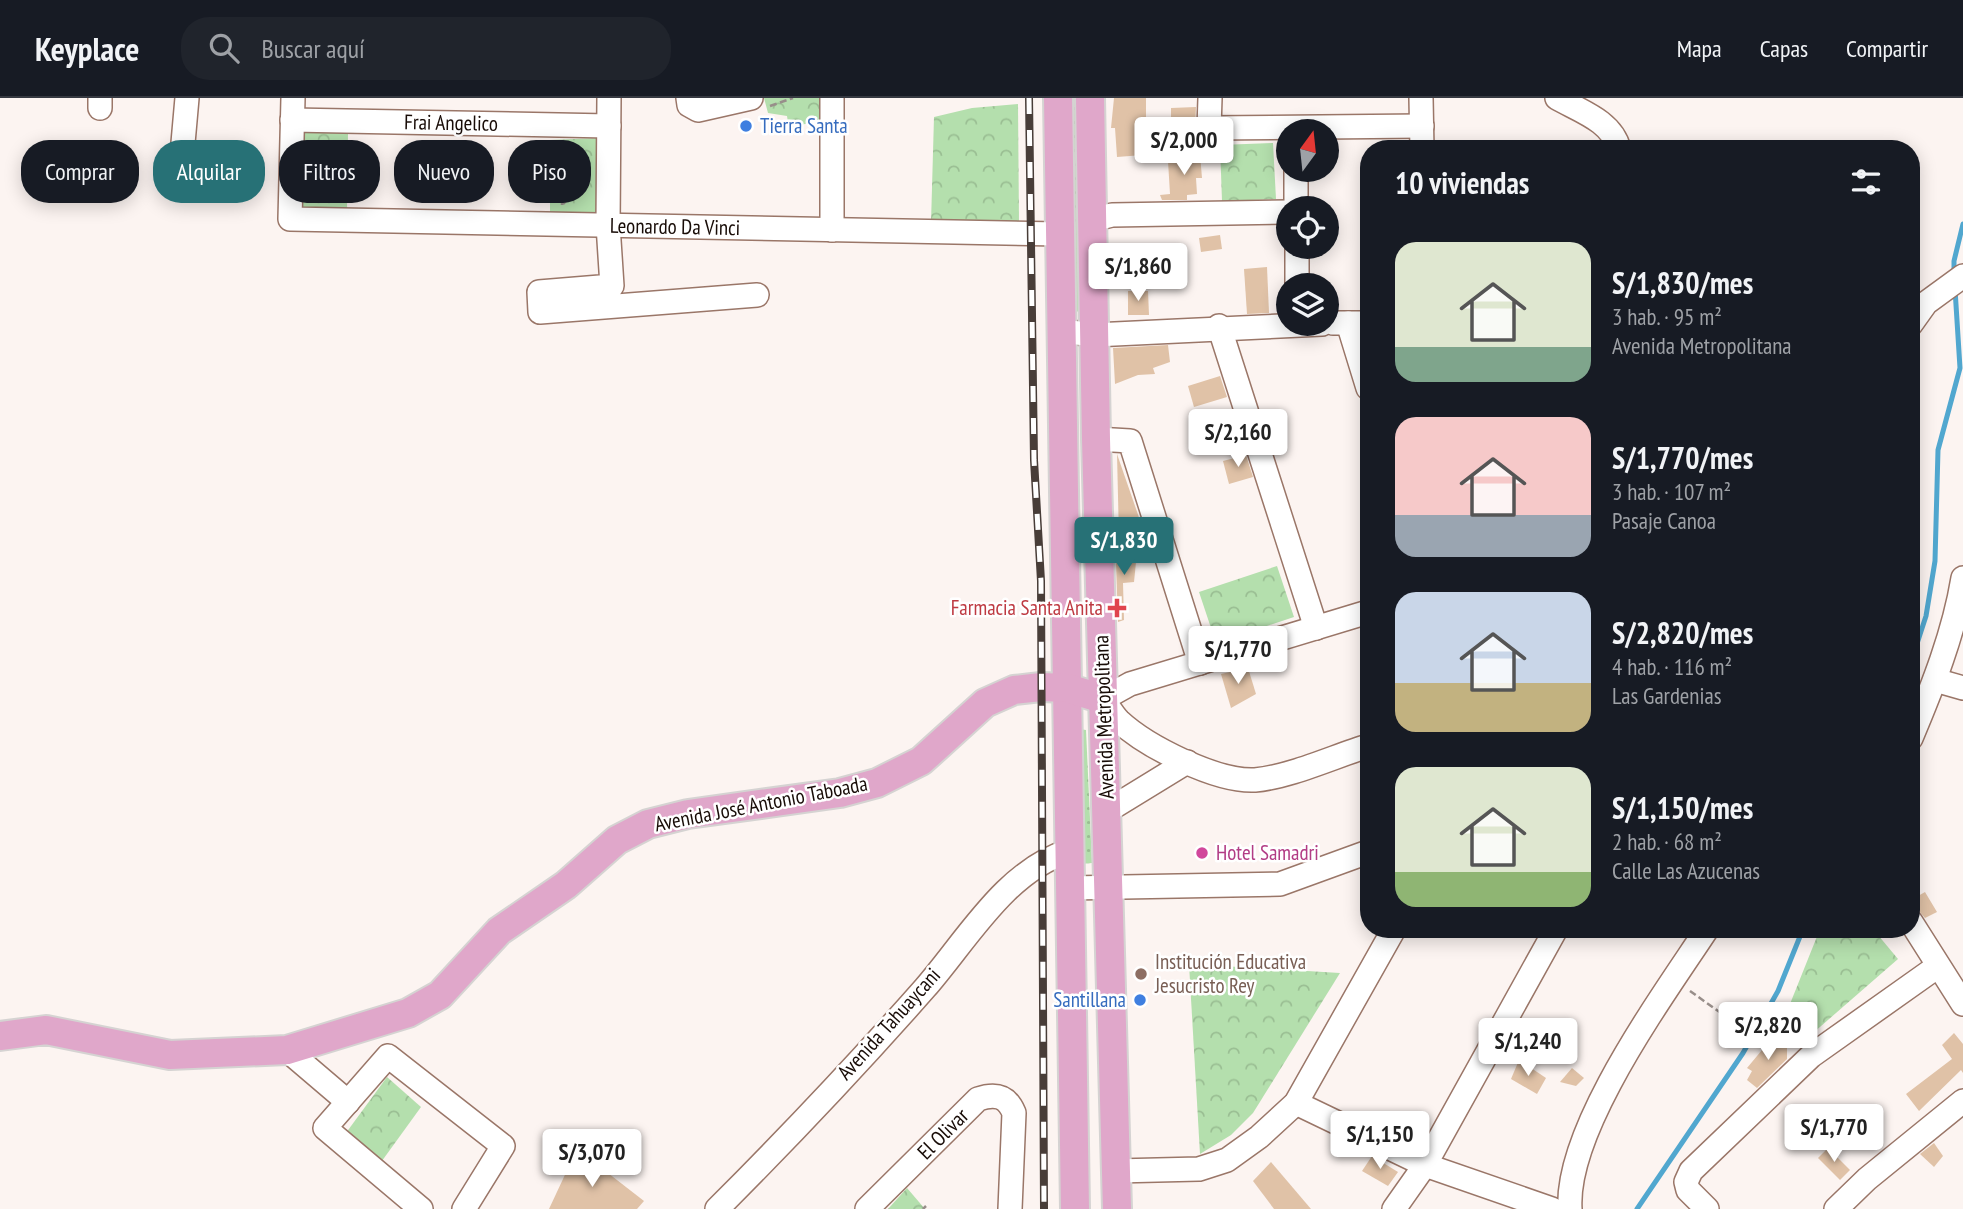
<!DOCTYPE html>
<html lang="es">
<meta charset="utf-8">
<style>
:root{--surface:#171b24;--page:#20242c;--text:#f1f3f6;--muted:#9ea1a6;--line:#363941;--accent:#277176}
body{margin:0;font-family:"PT Sans Narrow",sans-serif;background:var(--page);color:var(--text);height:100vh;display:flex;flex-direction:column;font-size:26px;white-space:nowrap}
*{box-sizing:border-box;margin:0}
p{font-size:23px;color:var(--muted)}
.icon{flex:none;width:38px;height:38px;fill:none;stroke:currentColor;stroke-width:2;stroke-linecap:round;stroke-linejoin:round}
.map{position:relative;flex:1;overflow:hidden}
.panel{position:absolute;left:1360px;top:42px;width:560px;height:798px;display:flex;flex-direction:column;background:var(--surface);border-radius:28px;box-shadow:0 4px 18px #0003}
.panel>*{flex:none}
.top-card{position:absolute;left:21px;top:42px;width:665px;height:63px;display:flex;gap:14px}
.needle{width:46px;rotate:15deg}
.controls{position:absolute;left:1276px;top:21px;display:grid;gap:14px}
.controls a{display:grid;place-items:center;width:63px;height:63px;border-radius:50%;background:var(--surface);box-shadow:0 4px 18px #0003;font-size:35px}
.price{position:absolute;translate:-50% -60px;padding:0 16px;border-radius:7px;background:#fff;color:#222;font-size:23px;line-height:46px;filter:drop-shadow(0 2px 4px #0008)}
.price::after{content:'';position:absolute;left:50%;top:42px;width:21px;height:16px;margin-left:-10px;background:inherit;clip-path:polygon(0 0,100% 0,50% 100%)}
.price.selected{background:var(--accent);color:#fff}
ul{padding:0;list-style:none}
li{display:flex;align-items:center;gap:21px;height:175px;padding:0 35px}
li span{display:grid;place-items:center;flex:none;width:196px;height:140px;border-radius:21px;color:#555}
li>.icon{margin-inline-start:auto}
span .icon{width:84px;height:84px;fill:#fffc;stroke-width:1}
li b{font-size:30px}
h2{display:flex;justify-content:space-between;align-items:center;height:84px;padding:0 35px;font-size:30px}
.pill{padding:0 24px;border-radius:28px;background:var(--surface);box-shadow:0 4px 18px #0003;font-size:24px;line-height:63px}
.pill.selected{background:var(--accent);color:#fff}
header{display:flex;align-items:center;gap:42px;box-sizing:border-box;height:98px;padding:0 35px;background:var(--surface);border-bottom:2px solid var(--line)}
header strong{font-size:33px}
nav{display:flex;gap:38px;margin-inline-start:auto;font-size:24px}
.search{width:490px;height:63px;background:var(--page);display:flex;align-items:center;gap:18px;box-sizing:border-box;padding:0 24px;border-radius:28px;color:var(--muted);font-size:26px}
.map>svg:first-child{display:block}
</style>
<header>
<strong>Keyplace</strong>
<div class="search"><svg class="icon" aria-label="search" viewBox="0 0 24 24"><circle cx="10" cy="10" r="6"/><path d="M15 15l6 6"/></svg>Buscar aquí</div>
<nav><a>Mapa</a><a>Capas</a><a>Compartir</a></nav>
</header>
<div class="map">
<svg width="1963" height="1111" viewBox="0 0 1963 1111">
<defs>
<pattern id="grass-dots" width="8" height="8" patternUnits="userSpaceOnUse" patternTransform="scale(1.75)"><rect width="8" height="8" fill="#b4dfad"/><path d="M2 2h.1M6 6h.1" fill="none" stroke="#9abe93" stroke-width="1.8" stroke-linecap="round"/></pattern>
<pattern id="forest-crowns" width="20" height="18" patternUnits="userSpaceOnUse" patternTransform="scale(1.75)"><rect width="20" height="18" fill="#b4dfad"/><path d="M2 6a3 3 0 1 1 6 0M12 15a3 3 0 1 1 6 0" fill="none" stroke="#9abe93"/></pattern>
</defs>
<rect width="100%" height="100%" fill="#fcf4f1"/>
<g fill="url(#grass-dots)">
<path d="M1069 0H1081L1086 213 1070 214Z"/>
<path d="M1073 630 1086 632 1092 765 1081 766Z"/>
</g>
<g fill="url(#forest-crowns)">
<path d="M764 0H827V19L789 31 787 18 768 15Z"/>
<path d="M1018 6 1019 125H931L934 19 972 10Z"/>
<path d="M298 33 348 35 347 113H296Z"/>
<path d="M599 40 600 121 550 119V42Z"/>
<path d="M1273 45 1276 101 1222 103 1220 47Z"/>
<path d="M1277 468 1294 519 1216 545 1199 494Z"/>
<path d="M1820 831H1873L1898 861 1805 942 1782 926Z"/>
<path d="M1189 866 1340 875 1253 1015 1231 1037 1200 1056Z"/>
<path d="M387 979 421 1009 379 1067 343 1039Z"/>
<path d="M907 1090 925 1111H888Z"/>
</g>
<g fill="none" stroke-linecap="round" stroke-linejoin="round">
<g stroke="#51a7cf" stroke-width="5">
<path d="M1954 178V163L1963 126"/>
<path d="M1911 564 1926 518 1935 463 1938 352 1960 270 1955 191"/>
<path d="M1637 1111 1743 955 1778 893 1803 831"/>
</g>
</g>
<g fill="#e0c2a7">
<path d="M1114 0H1146V20H1140L1143 57 1117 59 1115 30H1111Z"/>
<path d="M1196 9 1195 29H1171V10Z"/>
<path d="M1200 56 1202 80H1196L1197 96 1187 97V102H1162L1160 97 1170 96 1168 63 1179 62V57Z"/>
<path d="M1220 137 1222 151 1201 154 1199 140Z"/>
<path d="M1267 169 1269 215 1247 216 1244 171Z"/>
<path d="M1128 193H1148L1149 217H1128Z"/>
<path d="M1168 247 1170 264 1153 270 1155 276 1138 277 1115 286 1113 250Z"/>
<path d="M1220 278 1227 299 1194 309 1188 288Z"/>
<path d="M1117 356 1143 431 1119 440Z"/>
<path d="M1246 357 1253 379 1229 386 1223 363Z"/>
<path d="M1120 453 1137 454 1134 484 1123 485 1124 522 1118 524 1116 466Z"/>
<path d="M1248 570 1256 596 1231 610 1221 576Z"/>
<path d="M1925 794 1937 814 1925 820 1918 812 1911 810V802Z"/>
<path d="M1954 935 1963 946V975L1961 972 1919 1013 1906 996 1952 961 1942 947Z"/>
<path d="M1779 941 1787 946V961L1757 990 1747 982 1752 973 1747 970 1762 952Z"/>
<path d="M1519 962 1546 980 1537 996 1511 981Z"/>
<path d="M1572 970 1584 980 1576 988 1560 984Z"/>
<path d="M1934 1045 1943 1058 1934 1069 1920 1056Z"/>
<path d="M1828 1050 1850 1072 1840 1082 1818 1060Z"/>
<path d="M577 1051 644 1103 637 1111H549Z"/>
<path d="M1372 1058 1398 1074 1388 1088 1362 1073Z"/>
<path d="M1271 1064 1311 1111H1274L1253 1083Z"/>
</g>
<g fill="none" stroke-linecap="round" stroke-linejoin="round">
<g stroke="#9a7668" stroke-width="26">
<g id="minor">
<path d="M293 0 290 121 1060 136"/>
<path d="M609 0 608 127 612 188 539 194 540 214 757 197"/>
<path d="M688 0 689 7 698 12 751 0"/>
<path d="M1210 0 1209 30 1422 28"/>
<path d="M1421 0 1422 51"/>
<path d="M1557 0C1580 13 1612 23 1619 51"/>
<path d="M100 10V0"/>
<path d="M292 22 609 28"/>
<path d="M183 45 187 0"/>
<path d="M1296 72V110"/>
<path d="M1092 122 1112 117 1288 114"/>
<path d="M832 132V0"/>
<path d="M1297 149V187"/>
<path d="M1333 225H1368"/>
<path d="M1348 225 1368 290"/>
<path d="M1911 226 1926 205 1963 178"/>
<path d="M1219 228 1316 530"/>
<path d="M1062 233 1094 237 1322 226"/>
<path d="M1096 341 1130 343 1200 565"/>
<path d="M1368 514 1130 586 1103 601C1108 608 1113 617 1119 623 1147 649 1217 684 1255 682 1290 679 1335 658 1368 648"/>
<path d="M1935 582 1963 590"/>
<path d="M1911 640C1933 588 1954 535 1963 480"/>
<path d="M1107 713 1187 664"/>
<path d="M1070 790 1280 786 1368 754"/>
<path d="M1911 824 1963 906"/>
<path d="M287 952 348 1004"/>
<path d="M1296 1005 1425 1067 1552 1111"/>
<path d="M1116 1073 1199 1071 1227 1062 1259 1039 1296 1005 1394 831"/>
<path d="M421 1111 325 1030 388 958 503 1048 464 1111"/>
<path d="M717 1111C788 1040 858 966 925 890 967 842 1005 773 1069 753"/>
<path d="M867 1111 978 1001C996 995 1007 998 1014 1015L1010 1111"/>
<path d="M1394 1111 1425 1067 1556 831"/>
<path d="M1570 1111C1565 1031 1663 898 1707 831"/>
<path d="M1707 1111 1688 1092 1686 1084 1691 1073 1811 958 1938 868"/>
<path d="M1836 1111 1867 1081 1963 1003"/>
</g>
</g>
<g stroke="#d5d3d2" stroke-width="32">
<g id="major">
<path d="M1058 0 1075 1111"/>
<path d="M1090 0 1096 341 1117 1111"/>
<path d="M0 938 46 932 170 957 287 952 408 915 440 897 499 833 566 787 617 742 648 726 688 716 840 695 877 685 921 663 985 605 1014 592 1041 589 1067 590 1103 601"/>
</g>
</g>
<g stroke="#988e8a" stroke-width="2.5" stroke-dasharray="7 3.5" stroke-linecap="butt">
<path d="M770 8 793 0"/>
<path d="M310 83 318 90H324L334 102"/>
<path d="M334 103 335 43"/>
<path d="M563 106 573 96H580L588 89"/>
<path d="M562 107V48"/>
<path d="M1690 893 1763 945 1778 933 1796 944"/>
<path d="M923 1111 926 1108"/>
</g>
<use href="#minor" stroke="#fff" stroke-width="23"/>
<use href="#major" stroke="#e0a7ca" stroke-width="28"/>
<g stroke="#483d38" stroke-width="8">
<path id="rail" d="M1029 0 1034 362 1041 483 1044 1111"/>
</g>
<use href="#rail" stroke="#fff" stroke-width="5" stroke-dasharray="16" stroke-linecap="butt"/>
</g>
<g fill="#3f7fe0" stroke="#fff" stroke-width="2.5">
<circle cx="746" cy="28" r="7"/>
<circle cx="1140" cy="902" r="7"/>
</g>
<path fill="#e0444e" stroke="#fff" stroke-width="2.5" d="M1113.5 499.5h7v7h7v7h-7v7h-7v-7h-7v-7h7z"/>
<circle fill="#d1479c" stroke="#fff" stroke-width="2.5" cx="1202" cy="755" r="7"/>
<circle fill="#8d6e63" stroke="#fff" stroke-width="2.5" cx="1141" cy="876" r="7"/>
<g text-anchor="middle" stroke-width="5" stroke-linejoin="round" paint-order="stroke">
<g font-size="21" fill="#180c07" stroke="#fff">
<text transform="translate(451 25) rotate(1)" y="7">Frai Angelico</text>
<text transform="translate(675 129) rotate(1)" y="7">Leonardo Da Vinci</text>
<text transform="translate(1104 619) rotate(-92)" y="7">Avenida Metropolitana</text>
<text transform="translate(761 706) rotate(-11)" y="7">Avenida José Antonio Taboada</text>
<text transform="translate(889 926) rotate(-48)" y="7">Avenida Tahuaycani</text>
<text transform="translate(943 1036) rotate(-45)" y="7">El Olivar</text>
</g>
<g font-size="21" fill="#366cbe" stroke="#fff" text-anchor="start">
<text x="760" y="35">Tierra Santa</text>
<text x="1126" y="909" text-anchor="end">Santillana</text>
</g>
<g font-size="21" fill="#be3a42" stroke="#fff" text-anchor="end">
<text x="1103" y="517">Farmacia Santa Anita</text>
</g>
<g font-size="21" fill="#b23c85" stroke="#fff" text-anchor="start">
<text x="1216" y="762">Hotel Samadri</text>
</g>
<g font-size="21" fill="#785e54" stroke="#fff" text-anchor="start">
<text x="1155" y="871">Institución Educativa<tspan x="1155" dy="24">Jesucristo Rey</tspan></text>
</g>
</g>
</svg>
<div class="controls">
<a><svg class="needle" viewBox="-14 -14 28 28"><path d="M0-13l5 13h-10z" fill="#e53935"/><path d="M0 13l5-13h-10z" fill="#9ea1a6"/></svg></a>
<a><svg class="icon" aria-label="locate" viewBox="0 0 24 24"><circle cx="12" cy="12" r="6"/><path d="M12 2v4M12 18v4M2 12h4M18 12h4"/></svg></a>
<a><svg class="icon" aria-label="layers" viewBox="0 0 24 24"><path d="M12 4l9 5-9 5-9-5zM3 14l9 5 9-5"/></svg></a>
</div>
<b class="price" style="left:1184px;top:79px">S/2,000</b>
<b class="price" style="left:1138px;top:205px">S/1,860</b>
<b class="price" style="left:1238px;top:371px">S/2,160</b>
<b class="price selected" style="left:1124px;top:479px">S/1,830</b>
<b class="price" style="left:1238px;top:588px">S/1,770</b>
<b class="price" style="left:1768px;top:964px">S/2,820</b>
<b class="price" style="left:1528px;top:980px">S/1,240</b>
<b class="price" style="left:1834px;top:1066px">S/1,770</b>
<b class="price" style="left:1380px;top:1073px">S/1,150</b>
<b class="price" style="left:592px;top:1091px">S/3,070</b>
<div class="top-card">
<a class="pill">Comprar</a>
<a class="pill selected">Alquilar</a>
<a class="pill">Filtros</a>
<a class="pill">Nuevo</a>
<a class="pill">Piso</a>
</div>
<section class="panel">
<h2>10 viviendas<svg class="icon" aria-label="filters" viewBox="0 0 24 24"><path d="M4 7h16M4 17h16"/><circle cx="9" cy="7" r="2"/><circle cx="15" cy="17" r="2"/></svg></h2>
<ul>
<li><span style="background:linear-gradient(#dfe7d0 75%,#7fa58c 0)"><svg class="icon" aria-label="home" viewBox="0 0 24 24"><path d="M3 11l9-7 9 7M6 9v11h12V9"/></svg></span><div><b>S/1,830/mes</b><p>3 hab. · 95 m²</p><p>Avenida Metropolitana</p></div></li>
<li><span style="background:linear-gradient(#f6c9c9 70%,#9aa5b1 0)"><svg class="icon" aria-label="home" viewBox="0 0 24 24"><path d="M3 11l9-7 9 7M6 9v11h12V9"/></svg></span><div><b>S/1,770/mes</b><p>3 hab. · 107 m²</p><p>Pasaje Canoa</p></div></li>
<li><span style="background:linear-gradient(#c9d6e8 65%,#c2b280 0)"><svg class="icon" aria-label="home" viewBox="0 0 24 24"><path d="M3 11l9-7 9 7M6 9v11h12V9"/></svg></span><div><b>S/2,820/mes</b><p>4 hab. · 116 m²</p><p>Las Gardenias</p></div></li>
<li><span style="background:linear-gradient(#dfe7d0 75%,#8fb573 0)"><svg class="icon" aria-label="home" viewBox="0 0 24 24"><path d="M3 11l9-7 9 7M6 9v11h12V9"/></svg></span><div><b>S/1,150/mes</b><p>2 hab. · 68 m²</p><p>Calle Las Azucenas</p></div></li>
</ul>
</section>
</div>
